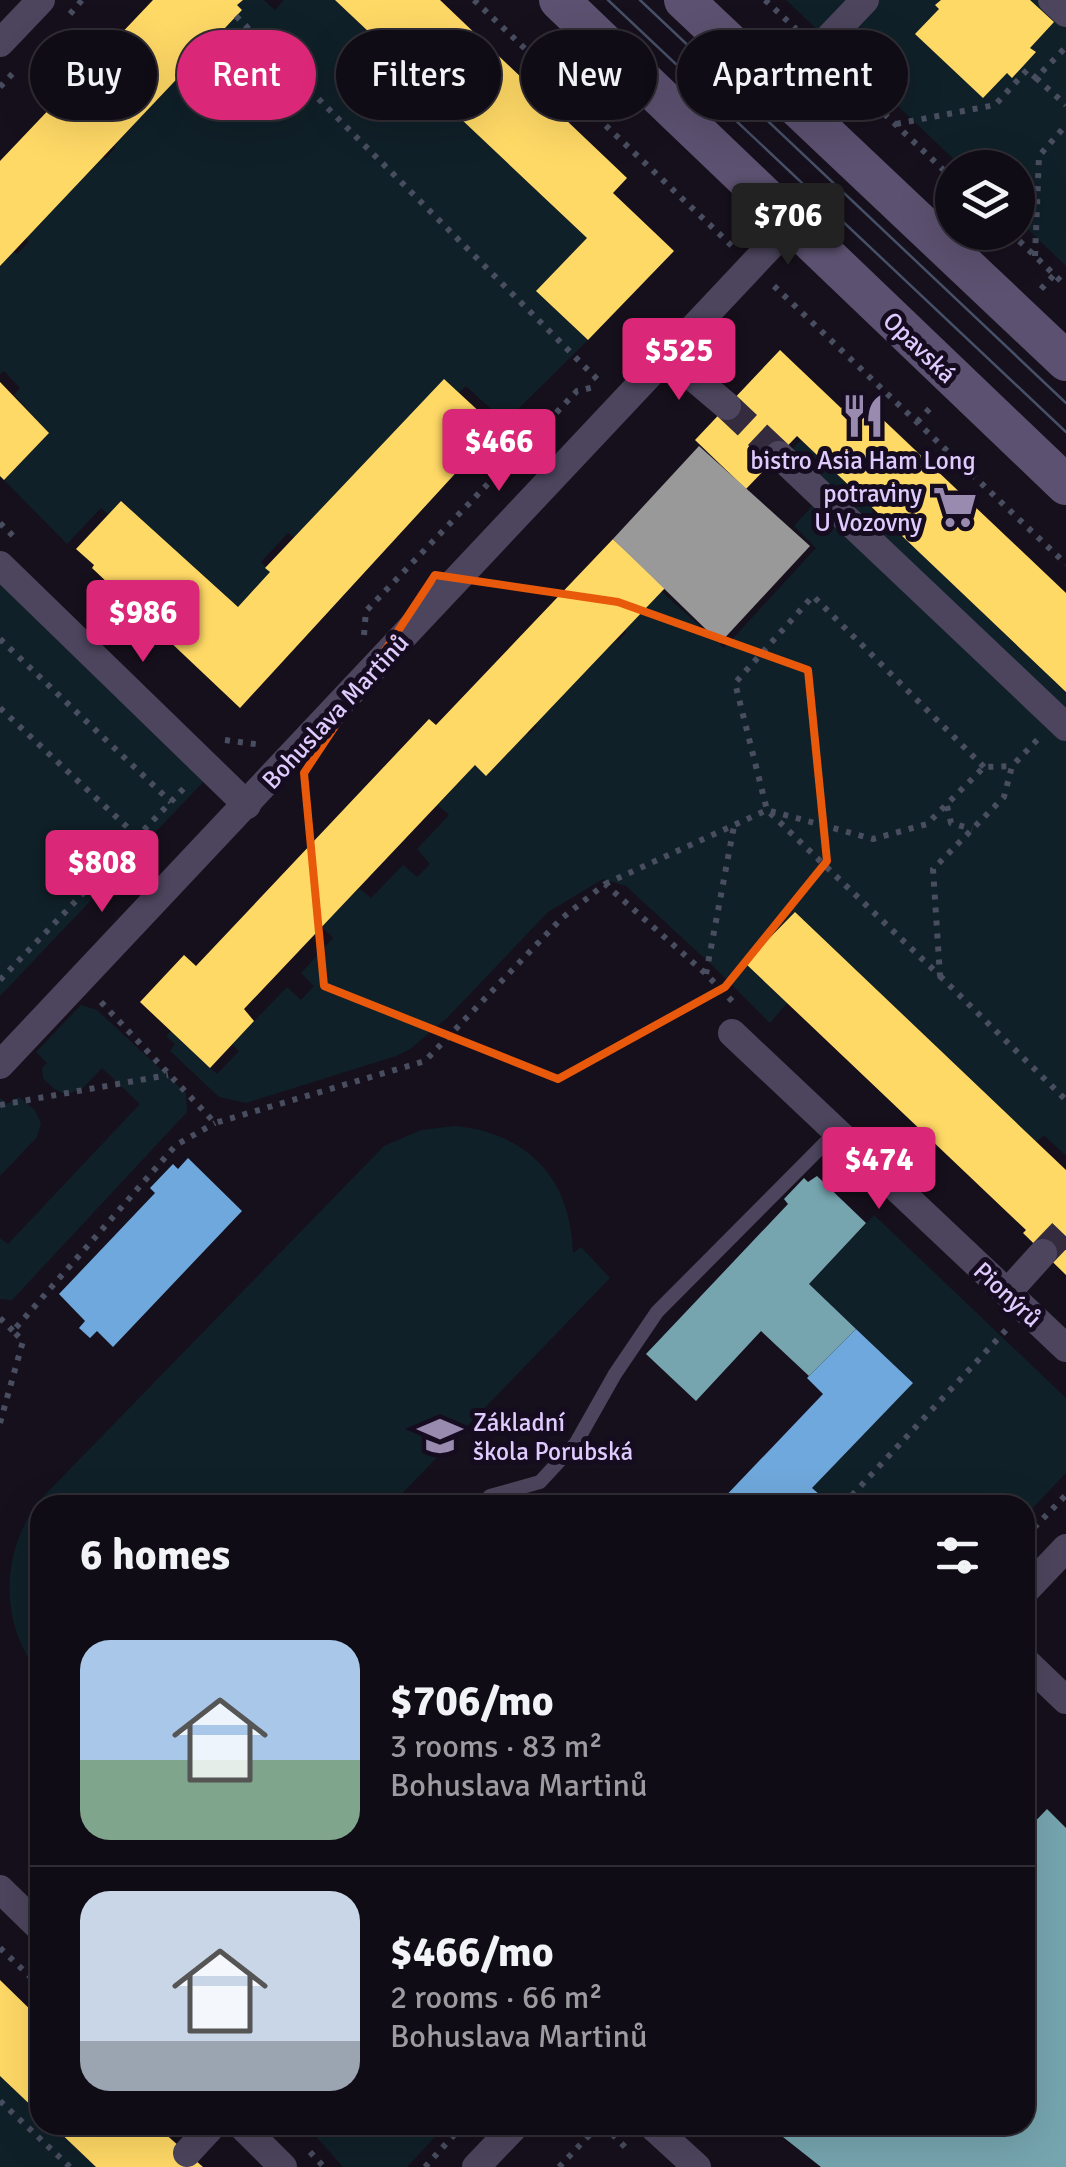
<!DOCTYPE html>
<meta charset="utf-8">
<style>
:root{--surface:#100c15;--page:#1e1a22;--text:#f1f3f6;--muted:#9c9ba0;--line:#302c34;--accent:#db2777}
body{margin:0;font-family:Signika,sans-serif;background:var(--page);color:var(--text);height:100vh;display:flex;flex-direction:column;font-size:38px;white-space:nowrap}
*{box-sizing:border-box;margin:0}
p{font-size:32px;color:var(--muted)}
.icon{flex:none;width:55px;height:55px;fill:none;stroke:currentColor;stroke-width:2;stroke-linecap:round;stroke-linejoin:round}
.map{position:relative;flex:1;overflow:hidden}
.side{position:absolute;left:30px;top:1495px;width:1005px;height:640px;display:flex;flex-direction:column;background:var(--surface);border-radius:30px;box-shadow:0 10px 40px #0002,0 0 0 2px var(--line)}
.side>*{flex:none}
.guide{position:absolute;left:30px;top:30px;width:1008px;height:90px;display:flex;gap:20px}
.buttons{position:absolute;left:935px;top:150px;display:grid;gap:20px}
.buttons a{display:grid;place-items:center;width:100px;height:100px;border-radius:50%;background:var(--surface);box-shadow:0 10px 40px #0002,0 0 0 2px var(--line);font-size:50px}
.price{position:absolute;translate:-50% -85px;padding:0 22px;border-radius:10px;background:var(--accent);color:#fff;font-size:32px;line-height:65px;filter:drop-shadow(0 2px 5px #0008)}
.price::after{content:'';position:absolute;left:50%;top:60px;width:30px;height:22px;margin-left:-15px;background:inherit;clip-path:polygon(0 0,100% 0,50% 100%)}
.price.selected{background:#222;color:#fff}
ul{padding:0;list-style:none}
li{display:flex;align-items:center;gap:30px;height:250px;padding:0 50px}
li+li{border-top:2px solid var(--line)}
li span{display:grid;place-items:center;flex:none;width:280px;height:200px;border-radius:30px;color:#555}
li>.icon{margin-inline-start:auto}
span .icon{width:120px;height:120px;fill:#fffc;stroke-width:1}
li b{font-size:42px}
h2{display:flex;justify-content:space-between;align-items:center;height:120px;padding:0 50px;font-size:42px}
.tag{padding:0 35px;border-radius:45px;background:var(--surface);box-shadow:0 10px 40px #0002,0 0 0 2px var(--line);font-size:35px;line-height:90px}
.tag.selected{background:var(--accent);color:#fff}
.map>svg:first-child{display:block}
</style>
<div class="map">
<svg width="1066" height="2167" viewBox="0 0 1066 2167">
<rect width="100%" height="100%" fill="#16101c"/>
<g fill="#102028">
<path d="M243 0H264L275 10 284 0H335L392 54 386 61 423 97 431 90 587 238 537 291 588 340 505 422 466 386 459 393 444 380 294 538 288 533 261 562 270 572 238 607 121 501 108 514 101 508 67 544 4 480 49 433 14 395 20 388 4 371 0 374V266L13 252 17 254 29 242 26 238 103 157 106 158 115 148 114 146 192 63 195 64 204 54 203 51 242 10 237 5Z"/>
<path d="M786 0H1066V266L1018 220V168L962 167Z"/>
<path d="M801 440 873 509 872 512 882 521 885 520 901 534 1066 692V1156L1044 1135 1036 1142 795 912 746 963 787 1003 770 1023 715 968 626 886 603 879 548 912 447 1018 410 1049 396 1056 246 1103 219 1097 170 1051 175 1044 166 1036 171 1031 217 1074 239 1051 232 1044 287 987 301 1000 314 986 301 973 333 938 322 927 359 888 371 898 403 865 417 877 430 864 417 849 449 815 438 805 475 765 487 775 527 733 529 734 537 726 535 724 616 640 618 641 626 633 625 630 661 591 724 648 816 548 794 526 813 505 790 451Z"/>
<path d="M0 581 204 781 0 996Z"/>
<path d="M81 1005 97 1010 186 1093 187 1112 12 1300 0 1299V1238L8 1244 140 1104 102 1068 84 1087 67 1095 54 1089 43 1078 42 1068 47 1063 36 1052Z"/>
<path d="M19 1097 35 1110 41 1123 37 1137 0 1176V1098L7 1104Z"/>
<path d="M455 1126C529 1133 571 1180 573 1253L581 1247 610 1278 391 1505H40V1676C0 1623 0 1560 36 1504L384 1146 421 1130Z"/>
<path d="M874 1215 1066 1398V1473L1025 1516V1505H823L826 1501 812 1488 913 1383 809 1284Z"/>
<path d="M0 2076 40 2114V2125H52L96 2167H0Z"/>
<path d="M306 2125H446L407 2167H343Z"/>
</g>
<g fill="#ffd966">
<path d="M153 0H243L237 5 242 10 0 266V161Z"/>
<path d="M335 0H440L627 178 613 193 674 251 588 340 536 291 587 238Z"/>
<path d="M941 0H1030L1054 22 1030 48 1036 52 1012 78 1007 73 983 98 915 34 939 9 935 5Z"/>
<path d="M780 350 841 408 855 393 1066 593V692L797 436 746 489 695 440Z"/>
<path d="M444 379 497 428 240 708 92 568 94 565 76 549 121 501 238 607 270 572 265 568Z"/>
<path d="M0 382 49 433 4 480 0 476Z"/>
<path d="M613 539 665 588 486 776 475 765 244 1009 254 1021 210 1068 140 1002 184 955 196 966 429 719 436 725Z"/>
<path d="M795 912 1066 1170V1275L1023 1233 1026 1230 745 963Z"/>
<path d="M0 1980 40 2019V2114L0 2076Z"/>
<path d="M52 2125H155L203 2167H96Z"/>
</g>
<g fill="#6fa8dc">
<path d="M188 1158 242 1211 113 1347 97 1331 90 1338 79 1328 85 1321 59 1294 155 1193 150 1188 173 1164 178 1169Z"/>
<path d="M856 1329 913 1383 812 1488 827 1501 823 1505H717L823 1394 807 1378Z"/>
</g>
<g fill="#76a5af">
<path d="M817 1176 866 1223 809 1284 856 1329 809 1376 761 1331 696 1401 646 1354 788 1204 784 1199 804 1178 808 1182Z"/>
<path d="M1047 1809 1066 1828V2167H821L783 2137 785 2133 776 2125H1025V1832Z"/>
</g>
<path fill="#999" d="M699 446 810 546 720 643 613 539Z"/>
<g fill="none" stroke-linecap="round" stroke-linejoin="round">
<g stroke="#342c3e" stroke-width="28" stroke-dasharray="28 14" stroke-linecap="butt">
<path d="M727 406 779 455"/>
<path d="M1043 1253 1066 1229"/>
</g>
<g stroke="#484d5f" stroke-width="6" stroke-dasharray="5 8" stroke-linecap="butt">
<path d="M474 0 732 246"/>
<path d="M765 0 796 29"/>
<path d="M70 14 82 0"/>
<path d="M236 16 602 384"/>
<path d="M837 69 952 178"/>
<path d="M1036 78 1066 105"/>
<path d="M0 87 16 70"/>
<path d="M896 124 995 105 1027 70 1036 78 1066 47"/>
<path d="M1010 232 1066 286"/>
<path d="M1035 256 1039 156 1066 125"/>
<path d="M774 286 1066 564"/>
<path d="M1041 289 1054 275"/>
<path d="M917 422 934 404"/>
<path d="M0 523 14 537"/>
<path d="M364 635 366 611 577 391 595 387"/>
<path d="M0 639 171 802"/>
<path d="M0 708 157 855"/>
<path d="M225 740 262 745"/>
<path d="M984 767 813 596 735 683 767 810 940 976 933 869 1004 797 1012 766 1039 738"/>
<path d="M947 806 951 823 972 829"/>
<path d="M605 884 767 810 873 839 927 824 984 767 1012 766"/>
<path d="M706 974 734 826"/>
<path d="M940 976 1066 1100"/>
<path d="M0 980 186 786"/>
<path d="M101 1002 215 1123 425 1061 561 919 605 884 706 974 733 1002"/>
<path d="M0 1105 168 1075"/>
<path d="M0 1318 13 1331"/>
<path d="M0 1423 23 1341 13 1331 176 1145 215 1123"/>
<path d="M843 1505 1007 1329"/>
<path d="M1025 1537 1066 1495"/>
<path d="M0 1948 40 1986"/>
<path d="M0 2101 70 2167"/>
<path d="M603 2125 627 2149"/>
<path d="M310 2152 324 2167"/>
<path d="M425 2167 463 2125"/>
<path d="M559 2167 599 2125"/>
</g>
<path stroke="#4c455d" stroke-width="14" d="M482 1505 490 1496 540 1482 576 1443 615 1374 657 1312 836 1132"/>
<g stroke="#4c455d" stroke-width="28">
<path d="M1052 0 1066 13"/>
<path d="M0 43 41 0"/>
<path d="M779 90 865 0"/>
<path d="M668 356 727 406"/>
<path d="M779 455 1066 727"/>
<path d="M0 565 247 805"/>
<path d="M732 1033 1066 1348"/>
<path d="M0 1065 792 223"/>
<path d="M1007 1293 1043 1253"/>
<path d="M1025 1591 1066 1548"/>
<path d="M1025 1661 1066 1700"/>
<path d="M0 1889 40 1928"/>
<path d="M241 2125 283 2167"/>
<path d="M651 2125 697 2167"/>
<path d="M187 2153 213 2125"/>
<path d="M476 2167 516 2125"/>
</g>
<g stroke="#5c5170" stroke-width="40">
<path d="M559 0 1066 485"/>
<path d="M684 0 1066 361"/>
</g>
<g stroke="#465068" stroke-width="2.5">
<path d="M608 0 1066 432"/>
<path d="M640 0 1066 403"/>
</g>
</g>
<path fill="none" stroke="#e8590c" stroke-width="8" stroke-linejoin="round" d="M435 575 618 602 808 670 827 861 725 987 558 1079 324 986 304 773Z"/>
<defs>
<g id="restaurant-bare" transform="scale(3.45)"><path d="M-5-6h1v4h1v-4h1v4h1v-4h1v5L-1.5 .5V6h-2V.5L-5-1ZM5-6V6H3V1.5H1.5Q1.5-4 5-6Z" fill="#998ab0" stroke="#150c20" stroke-width="2.5" paint-order="stroke"/></g>
<g id="supermarket-bare" transform="scale(3.45)"><path d="M-6-5.5h2.5l.6 2H6L4.5 2H-2.5L-4.4-4H-6ZM-1.5 3.2a1.3 1.3 0 1 0 .1 0ZM3 3.2a1.3 1.3 0 1 0 .1 0Z" fill="#998ab0" stroke="#150c20" stroke-width="2.5" paint-order="stroke"/></g>
<g id="school-bare" transform="scale(3.45)"><path d="M0-5L7-2L0 1L-7-2ZM-4 1L0 2.5L4 1V4Q0 6-4 4Z" fill="#998ab0" stroke="#150c20" stroke-width="2.5" paint-order="stroke"/></g>
</defs>
<g fill-rule="evenodd">
<use href="#restaurant-bare" x="863" y="416"/>
<use href="#supermarket-bare" x="955" y="507"/>
<use href="#school-bare" x="440" y="1436"/>
</g>
<g text-anchor="middle" stroke-width="10" stroke-linejoin="round" paint-order="stroke">
<g font-size="25" fill="#e0cbff" stroke="#150c20">
<text transform="translate(920 347) rotate(44)" y="9">Opavská</text>
<text transform="translate(335 711) rotate(-47)" y="9">Bohuslava Martinů</text>
<text transform="translate(1008 1294) rotate(43)" y="9">Pionýrů</text>
</g>
<g font-size="25" fill="#e0cbff" stroke="#150c20">
<text x="863" y="469">bistro Asia Ham Long</text>
<text x="922" y="502" text-anchor="end">potraviny<tspan x="922" dy="29">U Vozovny</tspan></text>
<text x="473" y="1431" text-anchor="start">Základní<tspan x="473" dy="29">škola Porubská</tspan></text>
</g>
</g>
</svg>
<div class="buttons">
<a><svg class="icon" aria-label="layers" viewBox="0 0 24 24"><path d="M12 4l9 5-9 5-9-5zM3 14l9 5 9-5"/></svg></a>
</div>
<b class="price selected" style="left:788px;top:268px">$706</b>
<b class="price" style="left:679px;top:403px">$525</b>
<b class="price" style="left:499px;top:494px">$466</b>
<b class="price" style="left:143px;top:665px">$986</b>
<b class="price" style="left:102px;top:915px">$808</b>
<b class="price" style="left:879px;top:1212px">$474</b>
<div class="guide">
<a class="tag">Buy</a>
<a class="tag selected">Rent</a>
<a class="tag">Filters</a>
<a class="tag">New</a>
<a class="tag">Apartment</a>
</div>
<section class="side">
<h2>6 homes<svg class="icon" aria-label="filters" viewBox="0 0 24 24"><path d="M4 7h16M4 17h16"/><circle cx="9" cy="7" r="2"/><circle cx="15" cy="17" r="2"/></svg></h2>
<ul>
<li><span style="background:linear-gradient(#a9c7e8 60%,#7fa58c 0)"><svg class="icon" aria-label="home" viewBox="0 0 24 24"><path d="M3 11l9-7 9 7M6 9v11h12V9"/></svg></span><div><b>$706/mo</b><p>3 rooms · 83 m²</p><p>Bohuslava Martinů</p></div></li>
<li><span style="background:linear-gradient(#c9d6e8 75%,#9aa5b1 0)"><svg class="icon" aria-label="home" viewBox="0 0 24 24"><path d="M3 11l9-7 9 7M6 9v11h12V9"/></svg></span><div><b>$466/mo</b><p>2 rooms · 66 m²</p><p>Bohuslava Martinů</p></div></li>
</ul>
</section>
</div>
